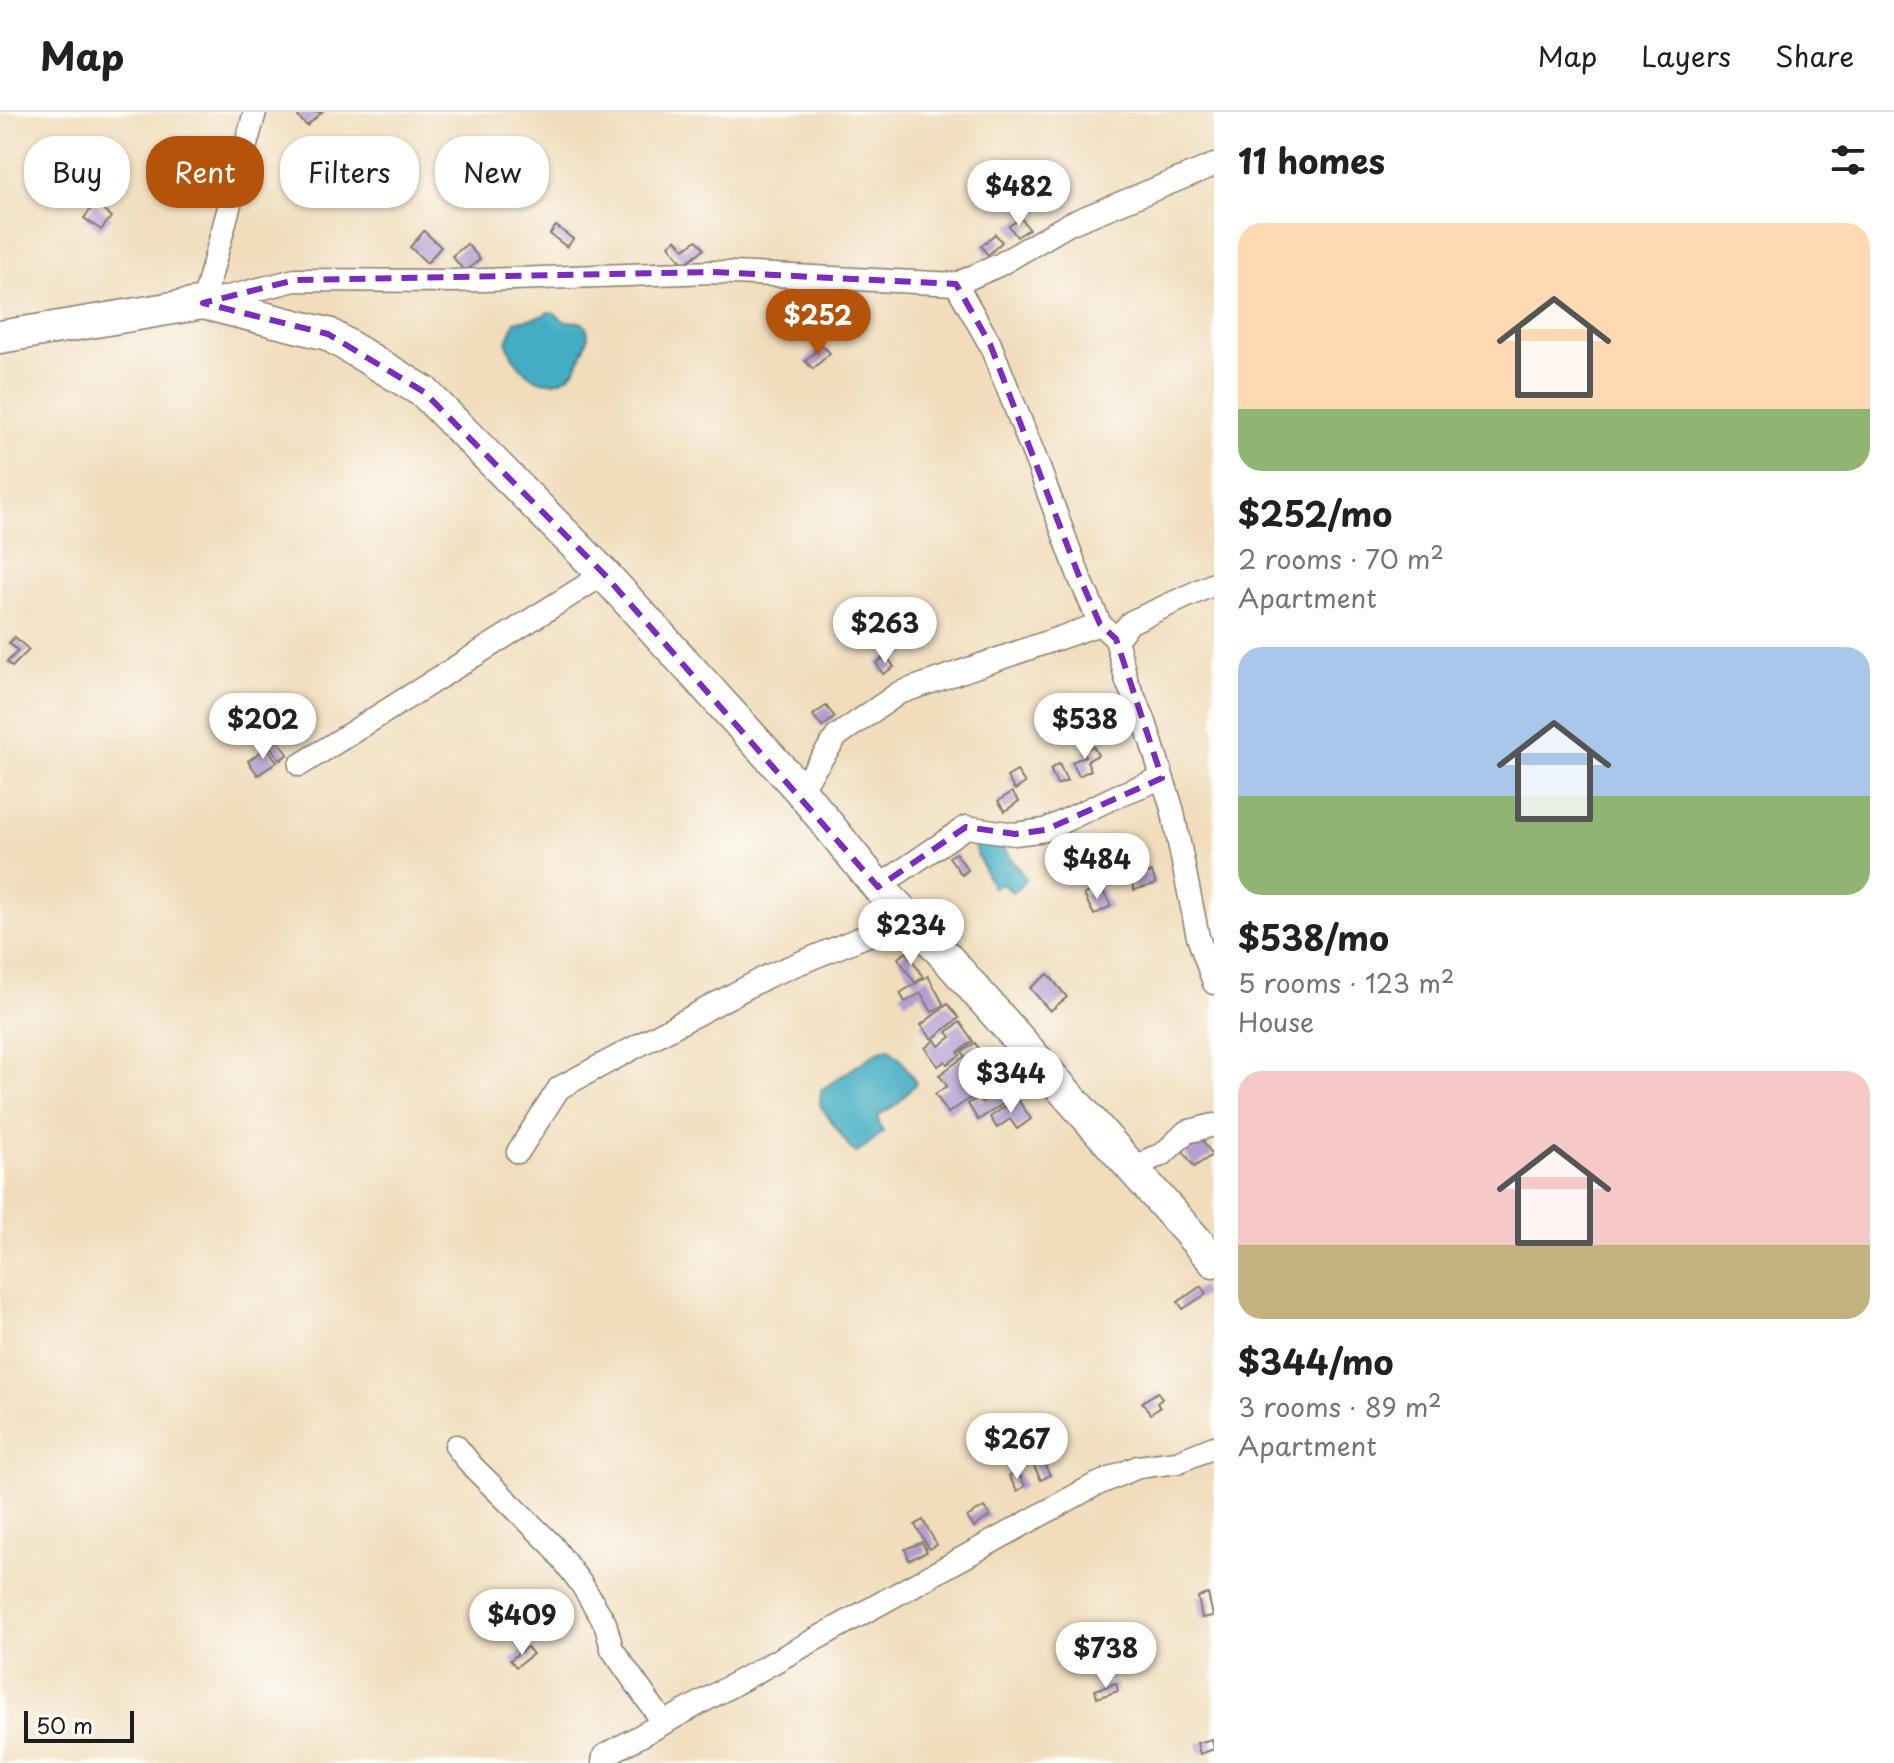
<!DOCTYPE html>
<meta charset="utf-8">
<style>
:root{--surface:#fff;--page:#f6f6f6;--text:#202124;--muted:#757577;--line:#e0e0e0;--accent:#b45309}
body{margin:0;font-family:"Playpen Sans",sans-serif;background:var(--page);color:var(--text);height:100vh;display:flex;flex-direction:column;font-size:30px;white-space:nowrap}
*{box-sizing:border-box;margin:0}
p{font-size:26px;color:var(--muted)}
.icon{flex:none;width:44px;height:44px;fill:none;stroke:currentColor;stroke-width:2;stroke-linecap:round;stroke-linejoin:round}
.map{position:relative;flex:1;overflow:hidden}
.details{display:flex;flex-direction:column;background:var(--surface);width:680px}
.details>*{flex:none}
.banner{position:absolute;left:24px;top:24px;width:760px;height:72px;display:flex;gap:16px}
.scale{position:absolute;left:24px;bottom:20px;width:110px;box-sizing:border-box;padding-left:8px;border:4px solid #1c1c1c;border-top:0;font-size:22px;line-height:28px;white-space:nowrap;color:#1c1c1c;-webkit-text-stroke:6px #fdfcf7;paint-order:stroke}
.price{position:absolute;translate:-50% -68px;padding:0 18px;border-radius:28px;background:#fff;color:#222;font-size:26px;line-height:52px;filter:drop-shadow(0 2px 4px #0008)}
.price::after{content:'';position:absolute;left:50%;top:48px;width:24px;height:18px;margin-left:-12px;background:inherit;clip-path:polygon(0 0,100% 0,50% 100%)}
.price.current{background:var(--accent);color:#fff}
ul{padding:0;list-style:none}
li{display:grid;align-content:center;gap:16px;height:424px;padding:0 24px}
li span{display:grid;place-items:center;height:248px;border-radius:24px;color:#555}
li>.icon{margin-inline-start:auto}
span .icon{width:144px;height:144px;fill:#fffc;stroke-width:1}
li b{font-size:34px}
h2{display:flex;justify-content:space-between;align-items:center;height:96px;padding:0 24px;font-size:34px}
.chip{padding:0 28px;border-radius:32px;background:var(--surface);box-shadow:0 2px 6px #0004;font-size:28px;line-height:72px}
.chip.current{background:var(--accent);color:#fff}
header{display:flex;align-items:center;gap:48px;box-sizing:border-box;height:112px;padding:0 40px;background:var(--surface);border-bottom:2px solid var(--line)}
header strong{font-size:38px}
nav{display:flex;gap:44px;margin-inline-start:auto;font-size:28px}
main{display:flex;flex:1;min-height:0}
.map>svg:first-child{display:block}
</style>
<header>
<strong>Map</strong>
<nav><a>Map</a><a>Layers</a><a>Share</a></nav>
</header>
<main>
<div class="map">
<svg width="1214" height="1651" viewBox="0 0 1214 1651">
<rect width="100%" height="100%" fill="#fdfcf7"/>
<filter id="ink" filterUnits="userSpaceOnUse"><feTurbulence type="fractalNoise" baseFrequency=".0125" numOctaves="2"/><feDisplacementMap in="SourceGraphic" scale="16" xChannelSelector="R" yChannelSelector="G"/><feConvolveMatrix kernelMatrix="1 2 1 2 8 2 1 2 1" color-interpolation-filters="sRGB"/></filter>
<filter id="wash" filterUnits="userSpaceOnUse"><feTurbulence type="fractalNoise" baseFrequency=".006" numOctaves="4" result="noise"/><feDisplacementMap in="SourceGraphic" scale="32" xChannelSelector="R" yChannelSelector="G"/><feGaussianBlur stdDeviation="1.8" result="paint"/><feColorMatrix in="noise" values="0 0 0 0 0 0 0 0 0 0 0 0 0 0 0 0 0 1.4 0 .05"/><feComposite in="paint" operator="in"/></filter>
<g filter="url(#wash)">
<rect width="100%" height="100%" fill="#f1ddbc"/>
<g fill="#43adc3" stroke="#306470" stroke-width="2">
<path d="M548 200C558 200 556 204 563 208 570 212 581 206 586 215 591 223 586 232 583 239 579 249 576 259 567 265 542 282 511 254 507 229L515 210C527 206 538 208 548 200Z"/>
<path d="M996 726 1026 767 1018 777 1012 780 1001 771 993 776 991 773 974 735C981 728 986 727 996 726Z"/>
<path d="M888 936 901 948 916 971 897 992 879 1003 878 1009 883 1020 857 1041 851 1037 820 993 821 978 876 941Z"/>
</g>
<g id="blocks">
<g fill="#b29fd1">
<path d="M303 0H322L307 14 298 5Z"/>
<path d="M95 92 111 105 101 118 84 106Z"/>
<path d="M1021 106 1029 117 1017 125 1009 114Z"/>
<path d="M556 114 573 127 567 135 550 122Z"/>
<path d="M424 119 441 135 427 151 410 135Z"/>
<path d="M995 122 1002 130 988 143 981 134Z"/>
<path d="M676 127 684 137 697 128 704 137 684 152 669 133Z"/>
<path d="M467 132 480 147 465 160 452 144Z"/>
<path d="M822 233 830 241 813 257 805 249Z"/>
<path d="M15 525 29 538 12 555 7 550 18 539 9 531Z"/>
<path d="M887 544 894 555 883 562 876 551Z"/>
<path d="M826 594 835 605 822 615 813 603Z"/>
<path d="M278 628 288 642 280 648 270 634Z"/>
<path d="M1093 634 1098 643 1087 649 1091 658 1079 664 1072 650 1085 644 1083 640Z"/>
<path d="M267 635 277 650 258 663 248 649Z"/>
<path d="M1059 652 1067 669 1057 673 1050 657Z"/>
<path d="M1017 659 1025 671 1015 678 1007 665Z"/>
<path d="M1012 680 1019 689 1005 699 998 689Z"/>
<path d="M956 741 968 758 962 763 949 745Z"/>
<path d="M1152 760 1156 772 1134 778 1131 766Z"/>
<path d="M1100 774 1111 794 1094 803 1084 783Z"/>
<path d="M907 840 923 865 915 871 898 846Z"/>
<path d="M1048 862 1067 885 1050 899 1030 876Z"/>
<path d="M928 864 944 893 932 900 921 881 905 890 900 881Z"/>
<path d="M948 892 959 906 932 927 921 913Z"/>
<path d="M960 910 973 929 958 940 960 943 947 952 945 949 938 954 925 936 935 928 939 934 951 925 947 920Z"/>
<path d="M975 931 987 949 979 954 988 950 999 967 948 1001 935 982 947 974 939 963 965 944 962 940Z"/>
<path d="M1001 970 1012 986 978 1008 968 992 978 985 982 990 993 983 989 978Z"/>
<path d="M1017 986 1031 1007 1017 1017 1010 1007 997 1016 990 1005Z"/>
<path d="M1197 1019 1212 1043 1194 1055 1178 1031Z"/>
<path d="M1201 1174 1206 1182 1183 1197 1178 1190Z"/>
<path d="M1158 1280 1162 1287 1157 1291 1160 1296 1150 1302 1142 1290Z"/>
<path d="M1040 1344 1050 1363 1041 1368 1031 1348Z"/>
<path d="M1017 1359 1025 1374 1017 1379 1009 1364Z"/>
<path d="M984 1395 990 1404 974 1415 967 1405Z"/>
<path d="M923 1408 937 1433 929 1437 915 1413Z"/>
<path d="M922 1430 927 1440 909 1448 905 1437Z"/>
<path d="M1208 1482 1213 1504 1202 1506 1198 1485Z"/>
<path d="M527 1535 533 1542 516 1555 510 1548Z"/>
<path d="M1116 1571 1118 1579 1097 1586 1095 1578Z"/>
<path d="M1212 1627 1214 1637 1200 1642 1197 1631Z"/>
</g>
</g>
</g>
<g filter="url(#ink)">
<use href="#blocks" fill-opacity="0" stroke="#867c6c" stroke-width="2"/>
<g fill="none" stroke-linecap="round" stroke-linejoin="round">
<g stroke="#867c6c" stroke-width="25">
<g id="minor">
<path d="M956 172 990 232 1038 353 1079 464 1100 512 1116 527 1127 570 1144 607 1172 696 1198 825 1214 871"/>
<path d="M208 190 295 168 453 169 713 160 956 172 999 153 1069 112 1214 53"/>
<path d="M203 191 255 0"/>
<path d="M1116 527 1131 510 1214 472"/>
<path d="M300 653 604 462"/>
<path d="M800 678 837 624 899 581 1100 512"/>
<path d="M878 775 966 715 1015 722 1045 718 1119 683 1162 666"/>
<path d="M518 1040 559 976 768 864 885 816 931 828"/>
<path d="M1135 1058 1152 1046 1162 1043 1186 1020 1214 1013"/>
<path d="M456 1334 472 1354 552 1433 582 1473 605 1511 612 1537 663 1610"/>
<path d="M603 1651 604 1644 1093 1374 1138 1355 1177 1350 1214 1335"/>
</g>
</g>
<g stroke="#867c6c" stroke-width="35">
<path id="highway" d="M0 225 203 191 328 222 424 280 604 462 800 678 878 775 932 829 1214 1149"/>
</g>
<use href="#minor" stroke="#fff" stroke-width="22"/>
<use href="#highway" stroke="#fff" stroke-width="32"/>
</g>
</g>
<path fill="none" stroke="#7b2cbf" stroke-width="6" stroke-dasharray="16 10" stroke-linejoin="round" d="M713 160 956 172 990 232 1079 464 1100 512 1116 527 1162 666 1045 718 1015 722 966 715 878 775 604 462 424 280 328 222 203 191 295 168Z"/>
</svg>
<div class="scale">50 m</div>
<b class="price" style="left:1019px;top:116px">$482</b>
<b class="price current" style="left:818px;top:245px">$252</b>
<b class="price" style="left:885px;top:553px">$263</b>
<b class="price" style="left:263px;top:649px">$202</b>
<b class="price" style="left:1085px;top:649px">$538</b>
<b class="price" style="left:1097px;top:789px">$484</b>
<b class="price" style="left:911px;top:855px">$234</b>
<b class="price" style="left:1011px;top:1003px">$344</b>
<b class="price" style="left:1017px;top:1369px">$267</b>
<b class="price" style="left:522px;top:1545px">$409</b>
<b class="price" style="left:1106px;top:1578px">$738</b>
<div class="banner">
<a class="chip">Buy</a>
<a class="chip current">Rent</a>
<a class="chip">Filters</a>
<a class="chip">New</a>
</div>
</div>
<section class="details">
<h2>11 homes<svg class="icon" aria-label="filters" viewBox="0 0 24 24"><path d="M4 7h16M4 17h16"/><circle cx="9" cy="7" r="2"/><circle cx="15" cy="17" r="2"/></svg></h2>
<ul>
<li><span style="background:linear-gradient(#ffd9b3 75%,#8fb573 0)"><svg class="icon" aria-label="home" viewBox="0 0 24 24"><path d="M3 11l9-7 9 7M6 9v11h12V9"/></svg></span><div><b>$252/mo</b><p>2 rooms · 70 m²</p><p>Apartment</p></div></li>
<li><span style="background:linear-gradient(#a9c7e8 60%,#8fb573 0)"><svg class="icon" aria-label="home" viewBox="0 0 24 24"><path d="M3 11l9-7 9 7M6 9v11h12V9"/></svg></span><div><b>$538/mo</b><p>5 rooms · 123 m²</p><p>House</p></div></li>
<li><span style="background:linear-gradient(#f6c9c9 70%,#c2b280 0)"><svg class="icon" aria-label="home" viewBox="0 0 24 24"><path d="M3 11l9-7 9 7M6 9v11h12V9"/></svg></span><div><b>$344/mo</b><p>3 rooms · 89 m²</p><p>Apartment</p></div></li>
</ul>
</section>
</main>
